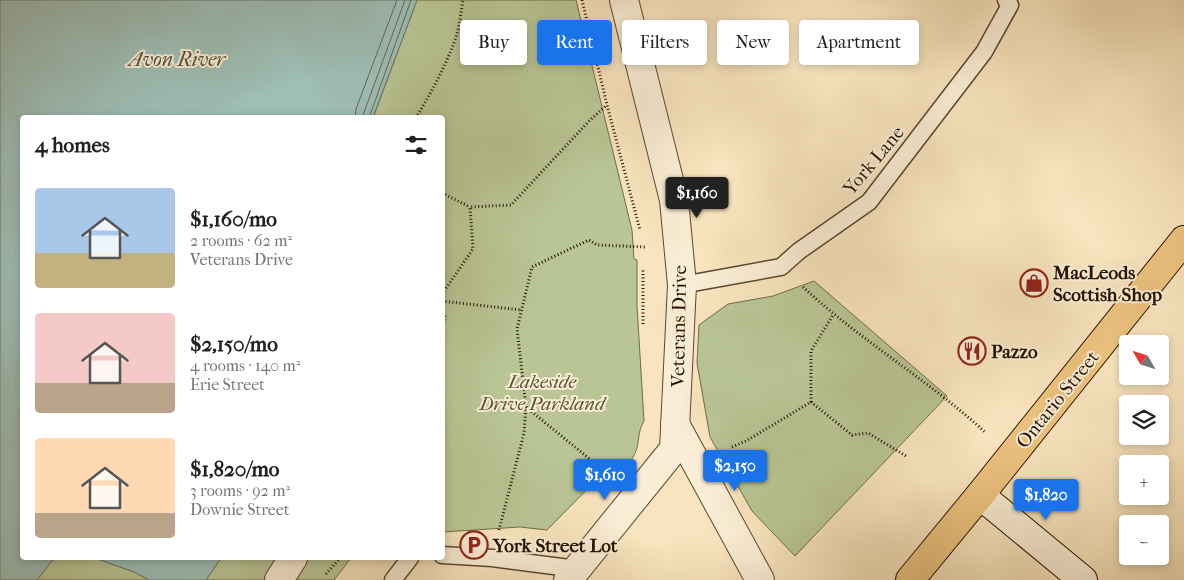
<!DOCTYPE html>
<meta charset="utf-8">
<style>
:root{--surface:#fff;--page:#f6f6f6;--text:#202124;--muted:#757577;--accent:#1a73e8}
body{margin:0;font-family:"IM FELL French Canon",serif;background:var(--page);color:var(--text);height:100vh;display:flex;flex-direction:column;font-size:19px;white-space:nowrap}
*{box-sizing:border-box;margin:0}
p{font-size:16px;color:var(--muted)}
.icon{flex:none;width:28px;height:28px;fill:none;stroke:currentColor;stroke-width:2;stroke-linecap:round;stroke-linejoin:round}
.map{position:relative;flex:1;overflow:hidden}
.drawer{position:absolute;left:20px;top:115px;width:425px;height:445px;display:flex;flex-direction:column;background:var(--surface);border-radius:5px;box-shadow:0 2px 8px #0003}
.drawer>*{flex:none}
.banner{position:absolute;left:460px;top:20px;width:475px;height:45px;display:flex;gap:10px}
.needle{width:32px;rotate:308deg}
.tools{position:absolute;left:1119px;top:335px;display:grid;gap:10px}
.tools a{display:grid;place-items:center;width:50px;height:50px;border-radius:5px;background:var(--surface);box-shadow:0 2px 8px #0003;font-size:25px}
.price{position:absolute;translate:-50% -42px;padding:0 11px;border-radius:5px;background:var(--accent);color:#fff;font-size:16px;line-height:32px;filter:drop-shadow(0 1px 2px #0008)}
.price::after{content:'';position:absolute;left:50%;top:30px;width:15px;height:11px;margin-left:-8px;background:inherit;clip-path:polygon(0 0,100% 0,50% 100%)}
.price.on{background:#222;color:#fff}
ul{padding:0;list-style:none}
li{display:flex;align-items:center;gap:15px;height:125px;padding:0 15px}
li span{display:grid;place-items:center;flex:none;width:140px;height:100px;border-radius:5px;color:#555}
li>.icon{margin-inline-start:auto}
span .icon{width:60px;height:60px;fill:#fffc;stroke-width:1}
li b{font-size:21px}
h2{display:flex;justify-content:space-between;align-items:center;height:60px;padding:0 15px;font-size:21px}
.chip{padding:0 18px;border-radius:5px;background:var(--surface);box-shadow:0 2px 8px #0003;font-size:18px;line-height:45px}
.chip.on{background:var(--accent);color:#fff}
.map>svg:first-child{display:block}
</style>
<div class="map">
<svg width="1184" height="580" viewBox="0 0 1184 580">
<rect width="100%" height="100%" fill="#f8e4be"/>
<filter id="stains"><feTurbulence type="fractalNoise" baseFrequency=".004" numOctaves="4"/><feColorMatrix values="0 0 0 0 .2 0 0 0 0 .09 0 0 0 0 .02 0 0 0 .5 -.17"/></filter>
<radialGradient id="worn" r=".72"><stop offset=".6" stop-color="#630" stop-opacity="0"/><stop offset="1" stop-color="#630" stop-opacity=".3"/></radialGradient>
<g fill="#b9c595" stroke="#6e6c4b">
<path d="M417 0H576L632 230 634 259 637 260V306L644 421C634 438 644 449 625 466L617 459 547 530 520 527 443 532 442 118H373Z"/>
<path d="M814 281 947 396 795 556 752 511 710 437 697 363 699 325 728 304 773 296Z"/>
<path d="M54 558H95L134 572 149 580H37Z"/>
<path d="M221 558H351L334 580H206Z"/>
</g>
<g fill="#9ebeb6" stroke="#6d7a6e">
<path d="M0 0H417L373 117 22 118V558H54L37 580H0Z"/>
<path d="M95 558H221L206 580H149L134 572Z"/>
</g>
<g fill="none" stroke-linecap="round" stroke-linejoin="round">
<g stroke="#61685c" stroke-width="1">
<path d="M355 118 356 109 397 0"/>
<path d="M362 118 405 0"/>
<path d="M369 118 411 0"/>
</g>
<g stroke="#594730" stroke-width="19">
<g id="lane">
<path d="M682 285 781 267 799 251 869 202 984 52 1010 5 1006 0"/>
<path d="M442 555 492 558 577 569"/>
<path d="M393 580 410 558"/>
</g>
</g>
<g stroke="#594730" stroke-width="30">
<g id="street">
<path d="M675 424 760 580"/>
<path d="M279 580 293 558"/>
<path d="M568 580 674 449 682 285 674 200 624 0"/>
</g>
</g>
<g stroke="#241301" stroke-width="30">
<path id="secondary" d="M980 495 1083 580"/>
</g>
<g stroke="#241301" stroke-width="30">
<path id="primary" d="M910 580 980 495 1184 240"/>
</g>
<g stroke="#241301" stroke-width="3" stroke-dasharray="1 2.5" stroke-linecap="butt">
<path d="M582 0 607 105 640 230"/>
<path d="M416 118C432 91 447 64 457 34 460 24 461 11 463 0"/>
<path d="M442 193 470 207"/>
<path d="M803 287C860 340 928 380 985 432"/>
<path d="M442 294 473 249 470 207 511 205 590 120 607 105"/>
<path d="M442 301 521 310"/>
<path d="M643 324V270"/>
<path d="M442 334 445 315"/>
<path d="M811 402 852 435 868 433 906 456"/>
<path d="M732 447 746 441 811 402V351L833 315"/>
<path d="M608 474 526 407 517 329 532 267 589 240 597 245 645 247"/>
<path d="M499 530 524 433 526 407"/>
<path d="M326 574 340 558"/>
</g>
<use href="#lane" stroke="#faedd5" stroke-width="16"/>
<use href="#street" stroke="#faedd5" stroke-width="28"/>
<use href="#secondary" stroke="#faedd5" stroke-width="28"/>
<use href="#primary" stroke="#ecc27f" stroke-width="28"/>
</g>
<defs>
<g id="shop-ring" transform="scale(1.4375)"><circle r="9.5" fill="#faedd5" stroke="#8f2418" stroke-width="1.5"/><path d="M-5-2.5h2.3a2.7 3.5 0 0 1 5.4 0H5L5.5 6h-11ZM-1.5-2.5h3a1.5 2.3 0 0 0-3 0Z" fill="#8f2418"/></g>
<g id="restaurant-ring" transform="scale(1.4375)"><circle r="9.5" fill="#faedd5" stroke="#8f2418" stroke-width="1.5"/><path d="M-5-6h1v4h1v-4h1v4h1v-4h1v5L-1.5 .5V6h-2V.5L-5-1ZM5-6V6H3V1.5H1.5Q1.5-4 5-6Z" fill="#8f2418"/></g>
<g id="parking-ring" transform="scale(1.4375)"><circle r="9.5" fill="#faedd5" stroke="#8f2418" stroke-width="1.5"/><path d="M-3.5-5.5H1a3.5 3.5 0 0 1 0 7H-1V5.5H-3.5ZM-1-3.4V-.6H.8a1.4 1.4 0 0 0 0-2.8Z" fill="#8f2418"/></g>
</defs>
<g fill-rule="evenodd">
<use href="#shop-ring" x="1034" y="283"/>
<use href="#restaurant-ring" x="972" y="351"/>
<use href="#parking-ring" x="474" y="545"/>
</g>
<g text-anchor="middle" stroke-width="4" stroke-linejoin="round" paint-order="stroke">
<g font-size="19" fill="#241301" stroke="#faedd5">
<text transform="translate(873 160) rotate(-50)" y="7">York Lane</text>
<text transform="translate(678 326) rotate(-89)" y="7">Veterans Drive</text>
<text transform="translate(1057 399) rotate(-51)" y="7">Ontario Street</text>
</g>
<g font-size="19" font-weight="bold" fill="#241301" stroke="#faedd5" text-anchor="start">
<text x="1053" y="279">MacLeods<tspan x="1053" dy="22">Scottish Shop</tspan></text>
<text x="991" y="358">Pazzo</text>
<text x="493" y="552">York Street Lot</text>
</g>
<g font-size="19" font-style="italic" fill="#585135" stroke="#faedd5">
<text x="542" y="388">Lakeside<tspan x="542" dy="22">Drive Parkland</tspan></text>
</g>
<g font-size="20" font-style="italic" fill="#4f4f40" stroke="#faedd5">
<text x="177" y="66">Avon River</text>
</g>
</g>
<rect width="100%" height="100%" filter="url(#stains)"/>
<rect width="100%" height="100%" fill="url(#worn)"/>
</svg>
<div class="tools">
<a><svg class="needle" viewBox="-14 -14 28 28"><path d="M0-13l5 13h-10z" fill="#e53935"/><path d="M0 13l5-13h-10z" fill="#757577"/></svg></a>
<a><svg class="icon" aria-label="layers" viewBox="0 0 24 24"><path d="M12 4l9 5-9 5-9-5zM3 14l9 5 9-5"/></svg></a>
<a>+</a>
<a>−</a>
</div>
<b class="price on" style="left:697px;top:219px">$1,160</b>
<b class="price" style="left:735px;top:492px">$2,150</b>
<b class="price" style="left:605px;top:501px">$1,610</b>
<b class="price" style="left:1046px;top:521px">$1,820</b>
<div class="banner">
<a class="chip">Buy</a>
<a class="chip on">Rent</a>
<a class="chip">Filters</a>
<a class="chip">New</a>
<a class="chip">Apartment</a>
</div>
<section class="drawer">
<h2>4 homes<svg class="icon" aria-label="filters" viewBox="0 0 24 24"><path d="M4 7h16M4 17h16"/><circle cx="9" cy="7" r="2"/><circle cx="15" cy="17" r="2"/></svg></h2>
<ul>
<li><span style="background:linear-gradient(#a9c7e8 65%,#c2b280 0)"><svg class="icon" aria-label="home" viewBox="0 0 24 24"><path d="M3 11l9-7 9 7M6 9v11h12V9"/></svg></span><div><b>$1,160/mo</b><p>2 rooms · 62 m²</p><p>Veterans Drive</p></div></li>
<li><span style="background:linear-gradient(#f6c9c9 70%,#b9a48a 0)"><svg class="icon" aria-label="home" viewBox="0 0 24 24"><path d="M3 11l9-7 9 7M6 9v11h12V9"/></svg></span><div><b>$2,150/mo</b><p>4 rooms · 140 m²</p><p>Erie Street</p></div></li>
<li><span style="background:linear-gradient(#ffd9b3 75%,#b9a48a 0)"><svg class="icon" aria-label="home" viewBox="0 0 24 24"><path d="M3 11l9-7 9 7M6 9v11h12V9"/></svg></span><div><b>$1,820/mo</b><p>3 rooms · 92 m²</p><p>Downie Street</p></div></li>
</ul>
</section>
</div>
